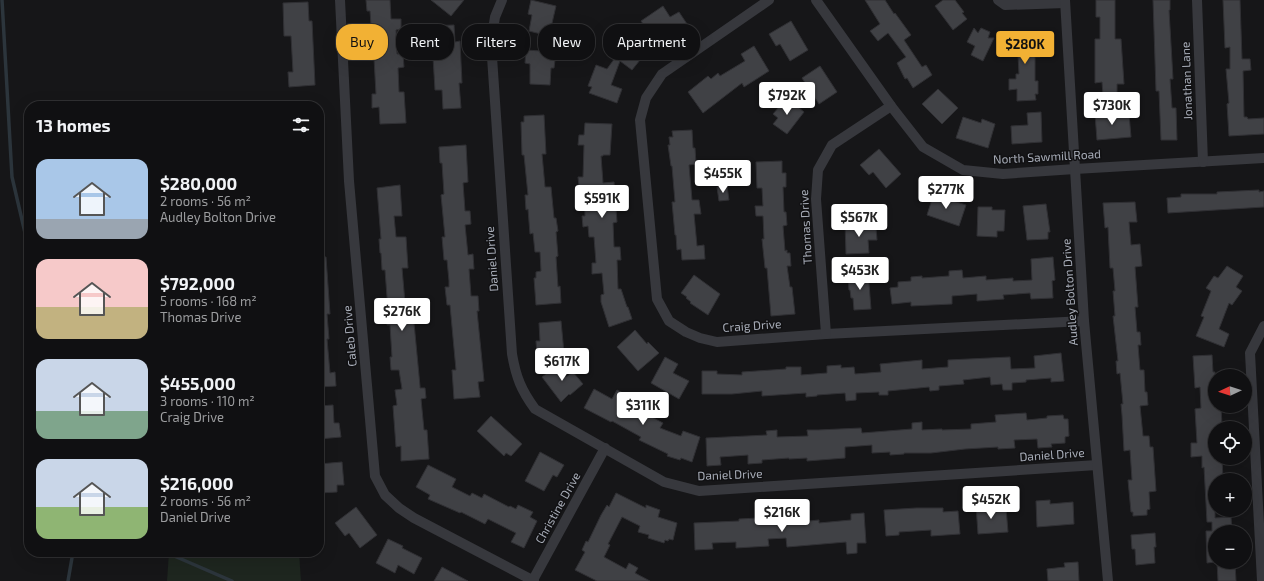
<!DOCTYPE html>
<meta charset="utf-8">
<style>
:root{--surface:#101012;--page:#1e1e20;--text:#f1f3f6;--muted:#9c9d9f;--line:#303032;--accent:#f2b134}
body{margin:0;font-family:"Exo 2",sans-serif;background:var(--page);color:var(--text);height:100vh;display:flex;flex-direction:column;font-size:15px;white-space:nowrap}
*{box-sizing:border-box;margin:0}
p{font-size:13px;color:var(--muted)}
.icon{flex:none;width:22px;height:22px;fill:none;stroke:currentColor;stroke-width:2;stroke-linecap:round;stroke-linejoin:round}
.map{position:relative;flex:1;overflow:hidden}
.details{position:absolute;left:24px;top:101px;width:300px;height:456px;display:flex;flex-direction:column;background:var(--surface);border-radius:16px;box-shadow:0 4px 16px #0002,0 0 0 1px var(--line)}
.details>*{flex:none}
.top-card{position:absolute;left:336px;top:24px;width:380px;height:36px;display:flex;gap:8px}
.needle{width:26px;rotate:266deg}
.buttons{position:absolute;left:1208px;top:369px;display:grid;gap:8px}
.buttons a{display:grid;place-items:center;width:44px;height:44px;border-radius:50%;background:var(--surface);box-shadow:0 4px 16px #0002,0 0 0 1px var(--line);font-size:20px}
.price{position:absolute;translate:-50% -34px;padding:0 9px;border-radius:4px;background:#fff;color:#222;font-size:13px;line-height:26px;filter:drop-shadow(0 1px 2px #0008)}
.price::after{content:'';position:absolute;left:50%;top:24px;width:12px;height:9px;margin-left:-6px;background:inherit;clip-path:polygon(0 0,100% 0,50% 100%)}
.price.on{background:var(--accent);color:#111}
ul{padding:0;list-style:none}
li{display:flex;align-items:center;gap:12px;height:100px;padding:0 12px}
li span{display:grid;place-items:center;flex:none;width:112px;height:80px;border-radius:12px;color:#555}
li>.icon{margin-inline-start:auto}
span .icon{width:48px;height:48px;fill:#fffc;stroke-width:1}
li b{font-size:17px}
h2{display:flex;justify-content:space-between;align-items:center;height:48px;padding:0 12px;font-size:17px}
.chip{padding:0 14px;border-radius:16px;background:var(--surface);box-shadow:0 4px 16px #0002,0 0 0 1px var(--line);font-size:14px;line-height:36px}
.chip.on{background:var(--accent);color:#111}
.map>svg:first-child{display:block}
</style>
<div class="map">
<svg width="1264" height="581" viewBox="0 0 1264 581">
<rect width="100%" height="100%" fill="#161618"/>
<path fill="#1e261f" d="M169 552H299L301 581H167Z"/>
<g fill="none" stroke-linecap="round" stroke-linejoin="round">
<g stroke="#2c353c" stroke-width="3.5">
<path d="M2 0 12 177 29 250"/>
<path d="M165 552 232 581"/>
<path d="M68 581 73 552"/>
</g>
</g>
<g fill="#404145" stroke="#303034">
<path d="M366 0H390L391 19H401V29L396 30 397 54H403L404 67 398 68 399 92H404L406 123 380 124 379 107 372 108V94H376L374 58 370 59 369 44H375L374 25H371L370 11H367Z"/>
<path d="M431 0H464L451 16Z"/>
<path d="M531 0 556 6 549 36 529 31 532 15 528 14Z"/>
<path d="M865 0H885L894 14 895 13 911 35 904 40 922 67 926 65 932 75 913 88 907 78 905 79 897 63 906 57 888 33 878 41 870 31 880 24Z"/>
<path d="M943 0H955L964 12 962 13 967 19 953 30 935 6Z"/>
<path d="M1096 0H1115V39H1121L1124 84H1117V94L1103 95 1102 82 1095 83V39H1100V17H1096Z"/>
<path d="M1153 0H1170V10H1169L1173 79H1170L1172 108H1176L1177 140H1161L1159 91H1156Z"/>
<path d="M1223 0H1240L1242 59H1250L1251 70 1243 71 1244 117H1247L1248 119 1264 118V134L1229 136 1227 104 1229 103 1226 69H1230V47L1225 48Z"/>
<path d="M308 2 309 21H312L315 85 289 87 288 72H293L291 36H284L283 3Z"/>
<path d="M663 6 670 17 679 12 687 24 657 44 641 21Z"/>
<path d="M791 21 808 50 790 61 780 44 776 46 769 34Z"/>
<path d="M454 25 455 42 460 41 462 83H459L461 108 443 109 442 90H435L433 57H430L429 26Z"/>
<path d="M974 28 978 33 981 28 990 32 988 38H994L983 61 971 55 975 46 967 42Z"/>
<path d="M626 32 648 50 632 70 620 61 611 85 622 89 617 103 589 93 592 87 588 86 596 65 607 69 620 51 614 47Z"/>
<path d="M1019 35H1040V57H1035V81H1038V94H1035L1036 100 1017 101V89L1009 90V79H1016V74H1019L1018 55H1007V37H1019Z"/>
<path d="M754 46 769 71 744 87 742 83 703 113 688 92 708 76 711 79 718 73 720 76 745 61 741 54Z"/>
<path d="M526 50 556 52 554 68H551L550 85 530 84V64L525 63Z"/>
<path d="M820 66 837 92 819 104 802 78Z"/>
<path d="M938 89 958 108 942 124 922 104Z"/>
<path d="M784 101 789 105 791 101 804 112 787 134 773 124 778 118 773 114Z"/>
<path d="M1041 112 1042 142 1012 144 1011 126 1028 125 1027 113Z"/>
<path d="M1111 113V116L1129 114 1131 137 1097 140 1095 114Z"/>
<path d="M544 115 546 154H542L545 187H551L554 218H556L558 231 556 232 558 256 556 257 558 287 560 286 561 303 536 305 534 278H536V272L541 271 540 252H535L533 233 530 234 528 209 526 210 525 195H528L524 155H522L521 122H524V116Z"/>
<path d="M963 117 981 123 982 119 995 124 988 148 956 138Z"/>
<path d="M585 123 612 124 610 155H603V156H601L603 183 614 182 617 222 613 223 614 247H620L621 260H617L618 289H621L627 307H628L632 319 609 327 601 302V295L604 294 602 273 592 274V263H596L594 237H589L588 226 583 227 582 216H585L584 186H579L578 177H583L584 145H578L579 135H584Z"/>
<path d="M692 130 693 148H695L696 164 689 165 692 200H699L701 214H694L697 246 704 245 705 259 682 260 681 249 677 250 676 235H675L672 202H675L672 166H671L668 145H670L669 137H673L672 131Z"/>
<path d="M466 145 468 182 463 183 465 211H470L471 224 465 225 468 255 473 254 474 269H469L471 296H478L479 311H477L484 381 478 382 480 397 454 399 452 370H456L450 305H447L445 287H449V281L447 260H444L442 237H445L441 195 444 194 442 163H440L439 147Z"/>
<path d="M879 149 901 174 886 188 873 172 869 175 860 165Z"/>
<path d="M782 161V173H786V187H783L784 212H786L787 225 783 226 785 251 787 250V253H790L791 266H787L790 287H792L795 314 771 316 767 268H765L762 239H764L763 216H756L755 206H763L762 188H757L756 162Z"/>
<path d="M400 185 402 216H394L396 237H406L408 268H402L405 303 412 302 420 386V388H425L426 398 421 399 424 430H427L429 459 401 461V446L396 447 393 406 397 405 395 390 402 389 399 370H391L390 357H392L390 325H387L386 311 388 310 385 270H382L381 253H380L379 239H381L377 188Z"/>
<path d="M727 186 729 200 719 201 717 187Z"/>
<path d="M1259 190V192L1264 191V207L1168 213 1167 198 1181 197V194H1217V192Z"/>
<path d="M934 193 947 197V199L966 205 959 226 927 215Z"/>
<path d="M1135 202 1137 222H1129L1131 245 1140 244 1142 266 1135 267 1138 307H1135L1137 332H1140L1141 345H1138L1140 370H1144L1145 392H1147L1148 405 1140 406 1143 436H1149L1150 447H1153L1156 491 1149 492 1150 509 1147 510V515L1133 516V512H1131L1128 480H1132L1130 450 1124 451 1122 415 1121 404H1123L1120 373 1117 374 1116 361H1118L1113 316H1115L1113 291H1115L1113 268H1110L1108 227 1105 228 1103 203Z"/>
<path d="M1046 204 1050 232H1048V239L1027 240 1023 206Z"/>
<path d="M978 207H992V210H1005L1004 231H997V237L977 236Z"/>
<path d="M866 222 867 229 876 228 877 240H868L869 253 846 254 845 223Z"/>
<path d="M319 257H326L330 314H327L329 339H327L330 373 335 372 336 386 319 387Z"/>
<path d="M1053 257 1055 280 1052 281 1053 298 1031 299 1030 293 1003 295 1004 299 977 301V294L952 296V304L911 306V302L892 304 890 288 898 287V282L911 281V277L922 276V278L949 276V271L962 270 963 278 986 276V280L1013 278V281L1032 280 1031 259Z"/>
<path d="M1227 266 1243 276 1236 287 1242 291 1232 305 1229 303 1219 329 1229 334 1224 347 1196 336 1204 317 1201 316 1211 291 1206 288 1214 276 1218 278Z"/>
<path d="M868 271 871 309 854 310 853 298H851L850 290H849L848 277H855V272Z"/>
<path d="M694 275 720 294 708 315 690 303 691 302 686 298 687 297 681 293Z"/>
<path d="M561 321 564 353 537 355 536 341H540L539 323Z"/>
<path d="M635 330 647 344 648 342 659 353 638 371 617 347Z"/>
<path d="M1061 353 1064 381 1051 382V378L1026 380V382L1012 383V390H1003L1002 384 991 385 990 377 963 380 964 384 939 386V390L930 391 929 387 888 391V395H879V392L856 393V400L846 401 845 393 817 395V396L806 397V393L762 396V391L732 394H702V371H717V374L742 375V372L786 369V367H801V375L827 373V366L841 365V368L854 367 855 374 881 372 880 364 922 360V369L948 367V360L1010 357 1011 369 1035 368 1034 356Z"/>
<path d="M1212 355 1213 372H1215V406H1221L1222 426 1215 427V458H1222L1223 480H1215V518L1231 517 1232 532H1215V562L1207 563 1206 531H1212V522H1207L1204 467 1202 468V456L1191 457V443H1197L1195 409 1201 408 1200 387 1195 388 1193 356Z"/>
<path d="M665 357 678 364 673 373 689 381 679 399 651 383Z"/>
<path d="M559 364 565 372 566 377 573 372 583 384 570 395 569 394 561 402 542 377Z"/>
<path d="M594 389 612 399 617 390 625 394 622 401 663 423 660 428 681 436 683 431 700 437 692 462 681 458 680 460 667 456 668 454 639 440 641 437 612 421 611 422 584 408Z"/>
<path d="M333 405 334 423H339L341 437 319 439V406Z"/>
<path d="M1026 413 1027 420 1047 418V416L1063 415 1064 419H1068L1069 436 1065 437V443L1051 444 1052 447 1038 448 1037 439 1014 440 1015 448 998 449V447L965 449 931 453H904V454L890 455V452L872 453V445L845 447V458L807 461V458L789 459V458L762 460V463L748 464V455L720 457 721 465 707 466 706 438 767 435 766 431 777 430V437L808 436 807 430H818L861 428 862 433 912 429V423L922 422V430L942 429V430L971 429V424L996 422 995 415Z"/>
<path d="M491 416 522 444 511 456 506 453 504 456 477 431Z"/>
<path d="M540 452 564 465 557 477 553 475 544 491 525 481Z"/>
<path d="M342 462 344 485H337V492L319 493V464Z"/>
<path d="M428 465 456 479 452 487 470 496 472 493 482 498 484 494 509 507 510 506 516 509 518 505 533 512 530 517 537 521 524 548 511 542 516 533 488 519 485 524 461 512 460 513 428 499 430 495 416 487Z"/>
<path d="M616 493 646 508V505L660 510 658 517 677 523 673 540 669 539 668 541 665 540 664 543 648 538 649 535 638 532 640 526 622 517 608 544 610 545 604 557 626 569 629 563 638 568 635 573 650 581H597L575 570 585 552 582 550 586 541 588 542 601 515 607 505 609 507Z"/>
<path d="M1050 500V504L1073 502 1074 524 1037 527 1036 501Z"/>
<path d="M990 504V509L1006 508 1008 532 978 534 976 505Z"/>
<path d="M356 507 377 535 360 548 349 533 345 536 335 523Z"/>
<path d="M916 508H943V512L958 511 960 534 931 536V530L899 532V535L886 536 884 510Z"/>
<path d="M864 513 866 543H857V553L847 554 846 542 787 547 786 538 768 539 769 546 736 548V542L712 543 713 549 695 550 694 523 739 521V519L758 518V521L785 519 784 517 799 516V522L819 520V523L851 520V514Z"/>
<path d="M1155 533 1156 547H1154L1155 563 1136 565 1135 549H1132L1131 535Z"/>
<path d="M388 539 403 546 402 548 422 558 414 574 398 565 395 573 376 563Z"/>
<path d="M1078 562 1079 581H1048L1047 569 1065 567 1064 563Z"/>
<path d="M1217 562H1235L1236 581H1218Z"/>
<path d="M442 567 468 581H434Z"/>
</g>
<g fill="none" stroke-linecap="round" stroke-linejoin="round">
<g stroke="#37383d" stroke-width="10">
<path d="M340 0 349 181 375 476 385 495 399 508 414 518 534 581"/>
<path d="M502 0 495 17 491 42 512 354C516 377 521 390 535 409L664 482 699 491 1097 465"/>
<path d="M769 0 662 74 646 98 640 120 657 299 669 321 686 332 700 338 717 342 826 334 1084 321"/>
<path d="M816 0 891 106 923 147 963 170 1003 174 1075 169 1264 158"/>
<path d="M998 0 1005 5 1065 3"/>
<path d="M1065 0 1084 321 1108 581"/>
<path d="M1197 0 1203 162"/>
<path d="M826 334 816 199 818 170 832 145 891 106"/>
<path d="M533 580 605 448"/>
<path d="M1262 581 1250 353 1264 326"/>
</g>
</g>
<g text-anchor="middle" stroke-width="3" stroke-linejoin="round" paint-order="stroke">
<g font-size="12" fill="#a8adb8" stroke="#111113">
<text transform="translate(1187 81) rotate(-92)" y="4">Jonathan Lane</text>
<text transform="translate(1047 157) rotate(-3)" y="4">North Sawmill Road</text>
<text transform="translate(806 227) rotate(-93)" y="4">Thomas Drive</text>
<text transform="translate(492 259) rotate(-94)" y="4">Daniel Drive</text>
<text transform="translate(1070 292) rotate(-94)" y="4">Audley Bolton Drive</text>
<text transform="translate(752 326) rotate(-4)" y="4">Craig Drive</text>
<text transform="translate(350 336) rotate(-95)" y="4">Caleb Drive</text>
<text transform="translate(1052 455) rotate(-4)" y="4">Daniel Drive</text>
<text transform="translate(730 475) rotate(-2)" y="4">Daniel Drive</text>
<text transform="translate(558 508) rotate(-61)" y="4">Christine Drive</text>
</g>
</g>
</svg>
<div class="buttons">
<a><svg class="needle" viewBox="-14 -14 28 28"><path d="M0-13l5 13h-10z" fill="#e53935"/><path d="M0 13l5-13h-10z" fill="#9c9d9f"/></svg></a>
<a><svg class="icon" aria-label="locate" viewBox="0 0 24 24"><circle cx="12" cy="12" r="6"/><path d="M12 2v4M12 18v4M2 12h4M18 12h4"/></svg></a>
<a>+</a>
<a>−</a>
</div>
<b class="price on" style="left:1025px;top:65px">$280K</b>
<b class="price" style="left:787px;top:116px">$792K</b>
<b class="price" style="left:1112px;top:126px">$730K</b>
<b class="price" style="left:723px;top:194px">$455K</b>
<b class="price" style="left:946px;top:210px">$277K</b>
<b class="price" style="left:602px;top:219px">$591K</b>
<b class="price" style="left:859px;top:238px">$567K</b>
<b class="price" style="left:860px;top:291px">$453K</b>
<b class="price" style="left:402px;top:332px">$276K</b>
<b class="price" style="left:562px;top:382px">$617K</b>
<b class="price" style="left:643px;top:426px">$311K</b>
<b class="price" style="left:991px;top:520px">$452K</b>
<b class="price" style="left:782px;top:533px">$216K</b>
<div class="top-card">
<a class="chip on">Buy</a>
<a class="chip">Rent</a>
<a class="chip">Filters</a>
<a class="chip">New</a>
<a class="chip">Apartment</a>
</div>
<section class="details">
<h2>13 homes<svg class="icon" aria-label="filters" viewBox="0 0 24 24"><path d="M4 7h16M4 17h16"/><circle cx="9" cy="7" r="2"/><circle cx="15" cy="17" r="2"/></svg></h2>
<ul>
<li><span style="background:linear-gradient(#a9c7e8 75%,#9aa5b1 0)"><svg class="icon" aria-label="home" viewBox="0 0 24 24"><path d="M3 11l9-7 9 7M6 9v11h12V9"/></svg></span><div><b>$280,000</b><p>2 rooms · 56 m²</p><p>Audley Bolton Drive</p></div></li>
<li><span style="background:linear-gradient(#f6c9c9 60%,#c2b280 0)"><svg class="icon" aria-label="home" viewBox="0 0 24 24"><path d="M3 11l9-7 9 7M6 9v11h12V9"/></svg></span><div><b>$792,000</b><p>5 rooms · 168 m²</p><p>Thomas Drive</p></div></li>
<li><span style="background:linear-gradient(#c9d6e8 65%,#7fa58c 0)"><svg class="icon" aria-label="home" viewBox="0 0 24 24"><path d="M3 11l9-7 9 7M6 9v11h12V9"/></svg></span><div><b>$455,000</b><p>3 rooms · 110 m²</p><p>Craig Drive</p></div></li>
<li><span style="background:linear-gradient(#c9d6e8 60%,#8fb573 0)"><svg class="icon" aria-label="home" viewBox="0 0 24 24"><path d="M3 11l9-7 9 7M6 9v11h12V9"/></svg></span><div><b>$216,000</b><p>2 rooms · 56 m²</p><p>Daniel Drive</p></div></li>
</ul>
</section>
</div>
